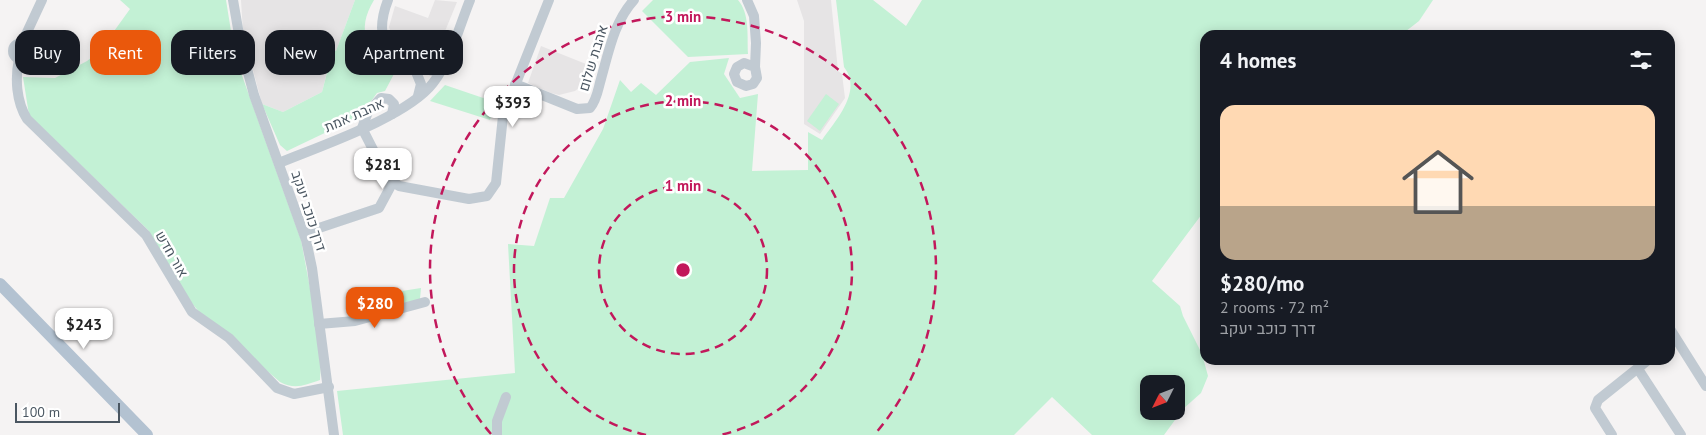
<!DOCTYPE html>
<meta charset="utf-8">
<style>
:root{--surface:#171b24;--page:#20242c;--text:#f1f3f6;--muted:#9ea1a6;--line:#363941;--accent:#ea580c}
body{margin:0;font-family:"PT Sans",Heebo,sans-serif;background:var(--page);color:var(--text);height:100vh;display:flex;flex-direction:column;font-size:19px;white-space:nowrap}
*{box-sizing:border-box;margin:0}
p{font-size:16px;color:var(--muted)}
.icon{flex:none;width:28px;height:28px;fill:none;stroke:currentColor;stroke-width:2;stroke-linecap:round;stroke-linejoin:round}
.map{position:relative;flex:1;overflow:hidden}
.panel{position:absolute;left:1200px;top:30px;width:475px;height:335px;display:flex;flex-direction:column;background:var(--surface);border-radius:15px;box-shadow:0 2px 12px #0003}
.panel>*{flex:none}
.banner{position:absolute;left:15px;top:30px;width:475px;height:45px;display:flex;gap:10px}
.needle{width:32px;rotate:228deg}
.fabs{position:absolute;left:1140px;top:375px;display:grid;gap:10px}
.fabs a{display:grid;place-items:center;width:45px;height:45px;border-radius:10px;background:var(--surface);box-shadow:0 2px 12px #0003;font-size:25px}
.scale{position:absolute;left:15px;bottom:12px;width:105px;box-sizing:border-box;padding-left:5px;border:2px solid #4a5661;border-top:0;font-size:14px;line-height:18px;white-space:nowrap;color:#4a5661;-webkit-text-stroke:4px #fff;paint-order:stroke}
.price{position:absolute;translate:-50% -42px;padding:0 11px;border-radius:10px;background:#fff;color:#222;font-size:16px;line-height:32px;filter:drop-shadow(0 1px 2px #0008)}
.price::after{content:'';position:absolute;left:50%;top:30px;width:15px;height:11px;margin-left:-8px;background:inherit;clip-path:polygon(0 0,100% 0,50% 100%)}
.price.selected{background:var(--accent);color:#fff}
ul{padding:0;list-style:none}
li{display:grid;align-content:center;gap:10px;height:265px;padding:0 20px}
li+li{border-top:1px solid var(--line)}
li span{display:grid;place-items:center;height:155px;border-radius:15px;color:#555}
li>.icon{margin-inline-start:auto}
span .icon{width:90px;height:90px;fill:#fffc;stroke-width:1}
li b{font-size:21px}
h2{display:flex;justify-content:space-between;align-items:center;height:60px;padding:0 20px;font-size:21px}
.tag{padding:0 18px;border-radius:15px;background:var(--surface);box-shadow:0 2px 12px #0003;font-size:18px;line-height:45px}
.tag.selected{background:var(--accent);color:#fff}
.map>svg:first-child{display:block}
</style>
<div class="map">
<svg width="1706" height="435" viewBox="0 0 1706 435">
<rect width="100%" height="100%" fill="#f5f3f3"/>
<g fill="#e6e4e5">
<path d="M241 0H355L336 51 277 32 273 45 328 68 322 92 283 112 262 104 243 32Z"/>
<path d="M435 0 457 2 434 58 415 56 403 51 394 42 389 27 395 6 428 18Z"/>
<path d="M797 0H831L838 71 842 74 845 98 820 134 804 124V21Z"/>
<path d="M541 46 591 66 586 82 575 91 559 95 551 93 528 83Z"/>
</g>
<g fill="#c3f1d5" fill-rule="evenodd">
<path d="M120 0H226L235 56 301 240 315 315 321 361 320 380C305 385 295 390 280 382L200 313 191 302 148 230 29 115 23 77 55 78 87 61 99 52 130 9Z"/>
<path d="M355 0H374C355 31 367 52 395 72L385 91 377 93 364 111 354 119 287 151 280 145 262 104 283 112 322 92 328 69 272 45 277 31 336 51Z"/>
<path d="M653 0H738C750 14 747 36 748 54L688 57 642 11Z"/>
<path d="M836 0H873L906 26 922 0H1433L1419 21 1401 35H1205V210L1152 281 1180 306 1183 316 1202 354 1208 376 1201 393 1183 409 1164 435H1092L1052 397 1014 435H343L337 391 515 373 508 244 534 246 550 198H564L603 129 620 80 631 92 641 83 656 95 690 62 729 58 724 74 740 98 758 94 752 171 808 170V132L822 140C836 120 863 91 844 67ZM1149 384H1176V411H1149Z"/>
<path d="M445 85 495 102 490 120 430 101Z"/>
<path d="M826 94 839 104 820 131 807 121Z"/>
<path d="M421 288 420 299 417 300 395 305 391 301 389 293Z"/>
</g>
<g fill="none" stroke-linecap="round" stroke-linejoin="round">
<g stroke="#c1cad2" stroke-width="10">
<path d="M233 0 241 46 254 95 306 240 312 268 334 435"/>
<path d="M388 0C370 46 395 70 441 71"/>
<path d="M747 0 754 16 756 43 755 67 757 78 753 84 746 86 737 82 734 74 737 67 744 63 755 67"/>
<circle cx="21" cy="51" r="8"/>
<path d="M22 43 42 0"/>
<path d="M19 59C15 78 16 101 27 119L146 235 192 312 229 338 277 388 294 394 329 387"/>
<path d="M414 67 421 84 418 96"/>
<path d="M515 84 577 109 590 108C597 100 598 89 601 79 609 51 614 22 634 0"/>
<path d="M392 114 394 104 389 99 381 98 368 112 362 128 387 177 399 186 469 199 487 196 496 183 503 116 549 0"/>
<path d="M279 163C320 146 407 117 433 83 451 60 459 27 470 0"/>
<path d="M304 233 379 208 393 182"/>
<path d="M319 324 355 321 425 302"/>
<path d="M1670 329 1706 386"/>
<path d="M1638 369 1681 435"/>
<path d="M497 435V421L506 397"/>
<path d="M1612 435 1595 408 1598 400 1648 360"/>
</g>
<path stroke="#b3c2d1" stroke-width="12" d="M0 284 147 435"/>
</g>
<g fill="none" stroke="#c2185b" stroke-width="2.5" stroke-dasharray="9 6">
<circle cx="683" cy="270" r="84"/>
<path d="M646 435A169 169 0 1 1 720 435"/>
<path d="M491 434A253 253 0 1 1 875 434"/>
</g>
<g text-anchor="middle" stroke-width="5" stroke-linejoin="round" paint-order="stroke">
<g font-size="14" fill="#4a5661" stroke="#fff">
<text transform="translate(593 58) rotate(-73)" y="5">אהבת שלום</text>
<text transform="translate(354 115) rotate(-24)" y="5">אהבת אמת</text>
<text transform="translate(309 211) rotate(72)" y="5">דרך כוכב יעקב</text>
<text transform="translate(172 254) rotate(60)" y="5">אור חדש</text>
</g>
</g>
<circle cx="683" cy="270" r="8" fill="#c2185b" stroke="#fff" stroke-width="2.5"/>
<g font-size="15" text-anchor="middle" font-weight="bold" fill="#c2185b" stroke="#fff" stroke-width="5" stroke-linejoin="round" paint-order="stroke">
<text x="683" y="22">3 min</text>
<text x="683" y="106">2 min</text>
<text x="683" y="191">1 min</text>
</g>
</svg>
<div class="fabs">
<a><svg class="needle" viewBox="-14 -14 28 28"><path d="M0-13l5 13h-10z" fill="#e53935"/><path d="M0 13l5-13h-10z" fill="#9ea1a6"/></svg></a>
</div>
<div class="scale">100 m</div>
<b class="price" style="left:513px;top:128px">$393</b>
<b class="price" style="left:383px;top:190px">$281</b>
<b class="price selected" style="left:375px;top:329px">$280</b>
<b class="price" style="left:84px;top:350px">$243</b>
<div class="banner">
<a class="tag">Buy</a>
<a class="tag selected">Rent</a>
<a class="tag">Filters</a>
<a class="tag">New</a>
<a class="tag">Apartment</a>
</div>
<section class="panel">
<h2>4 homes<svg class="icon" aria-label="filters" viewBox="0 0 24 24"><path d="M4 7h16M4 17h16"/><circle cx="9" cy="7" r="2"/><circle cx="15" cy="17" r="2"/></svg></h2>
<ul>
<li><span style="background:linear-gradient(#ffd9b3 65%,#b9a48a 0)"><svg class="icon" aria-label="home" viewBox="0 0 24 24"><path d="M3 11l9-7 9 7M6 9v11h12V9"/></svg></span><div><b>$280/mo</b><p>2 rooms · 72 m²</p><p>דרך כוכב יעקב</p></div></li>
</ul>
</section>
</div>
